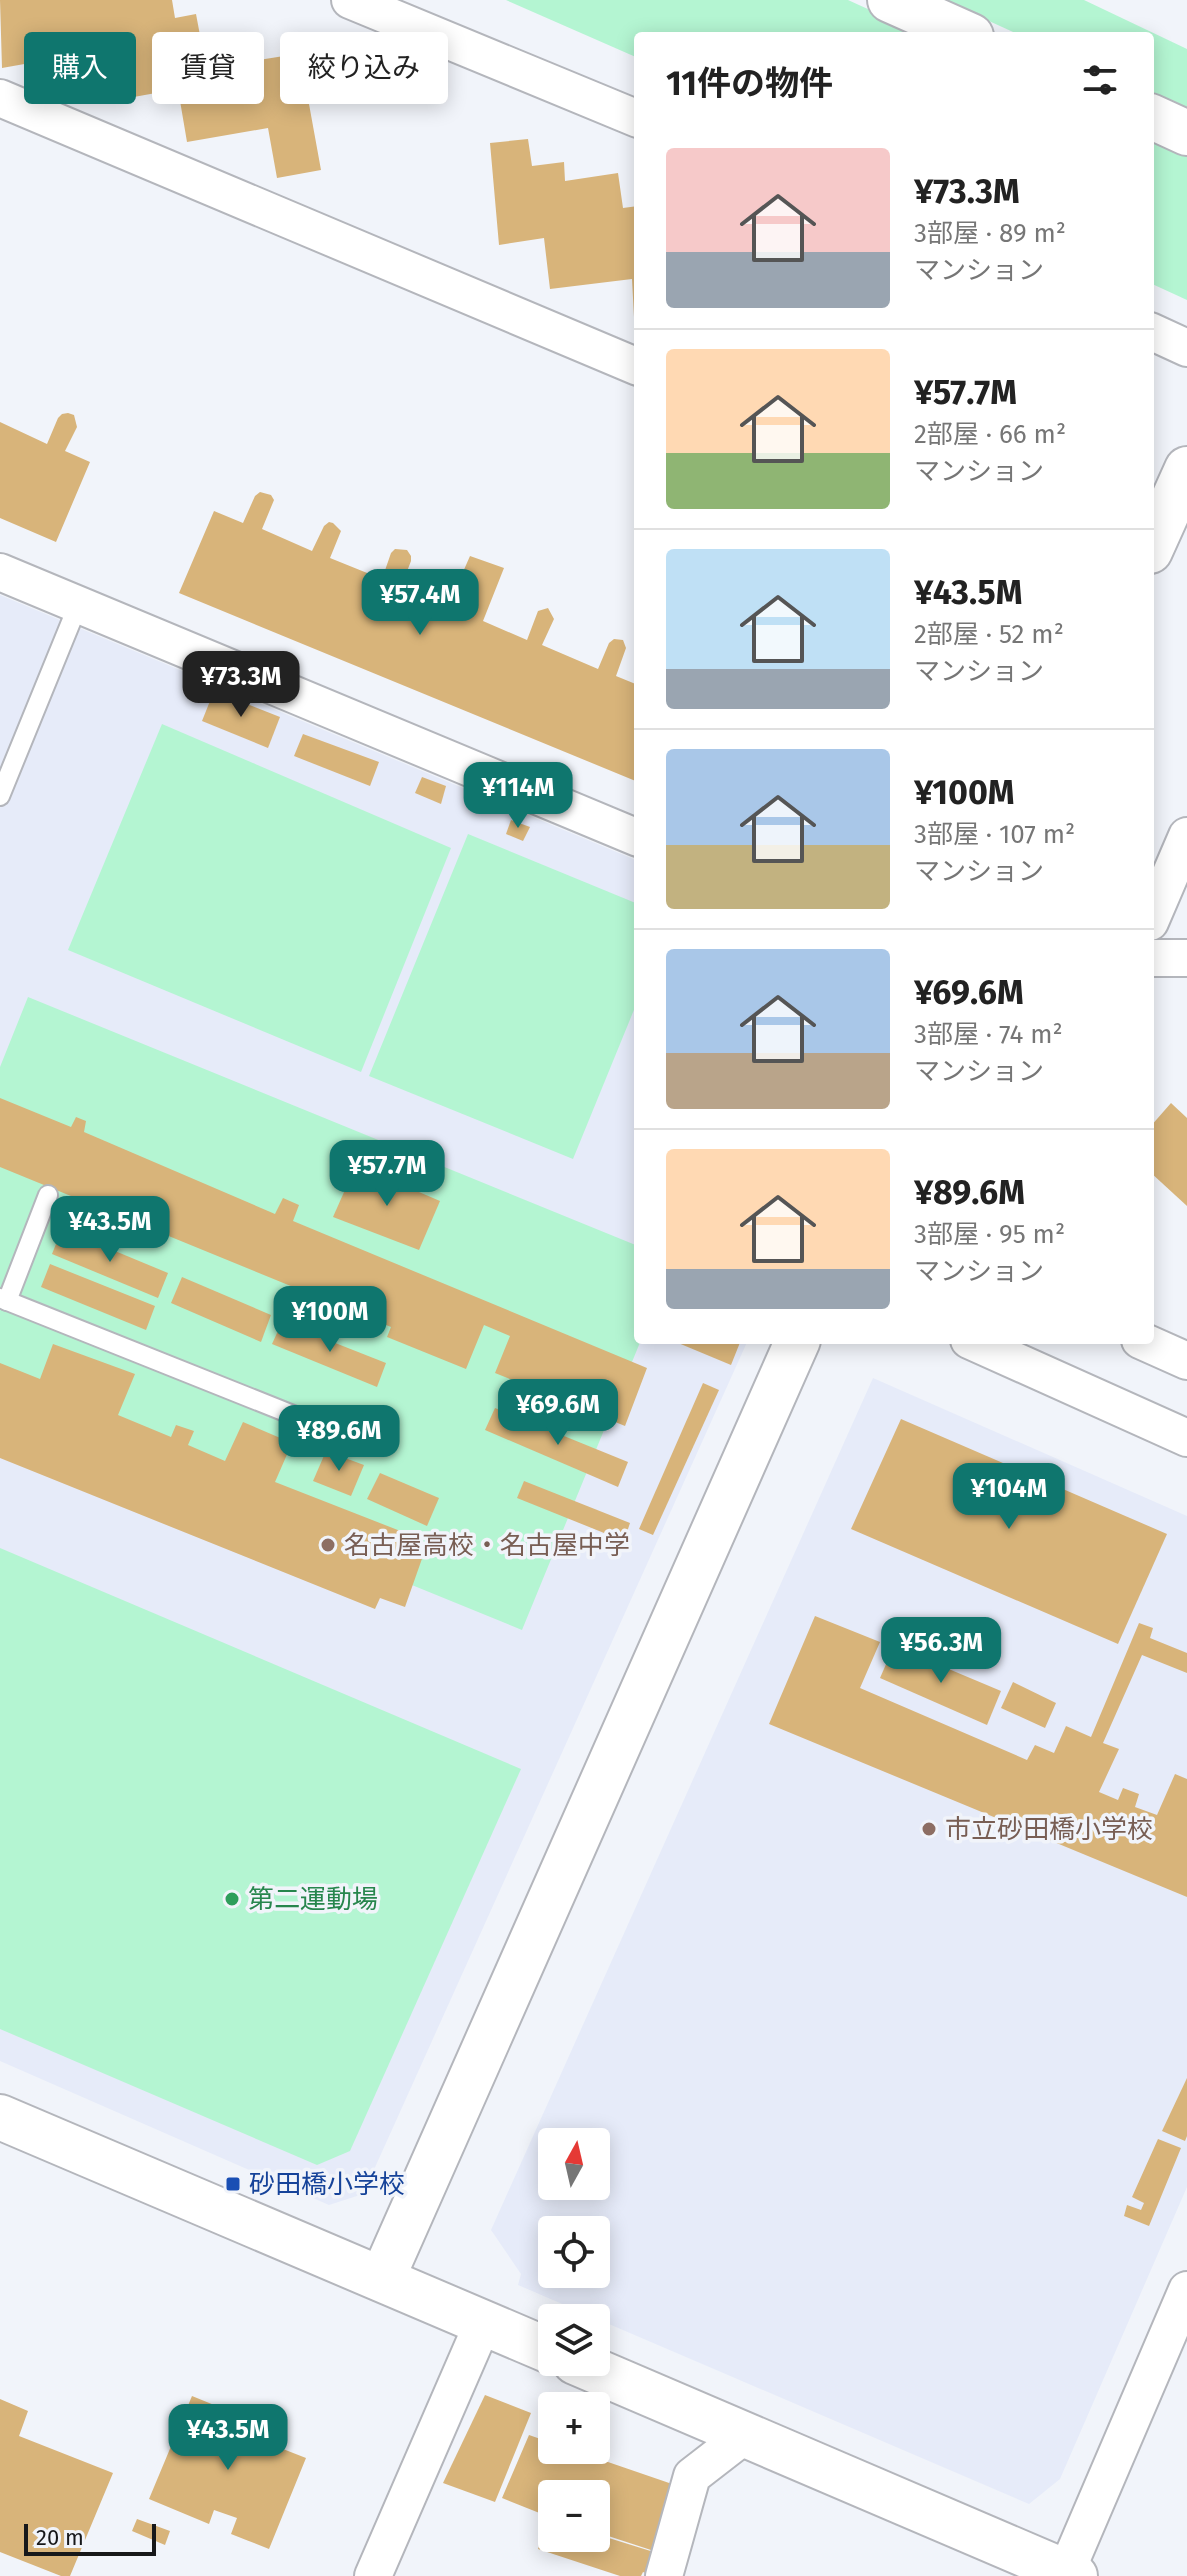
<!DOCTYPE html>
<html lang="ja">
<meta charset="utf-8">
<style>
:root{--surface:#fff;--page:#f2f2f2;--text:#222;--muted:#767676;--line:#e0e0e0;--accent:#0f766e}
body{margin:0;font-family:"Fira Sans","Noto Sans JP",sans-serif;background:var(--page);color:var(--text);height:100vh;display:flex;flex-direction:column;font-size:30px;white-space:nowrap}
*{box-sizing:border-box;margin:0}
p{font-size:26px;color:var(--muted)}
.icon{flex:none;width:44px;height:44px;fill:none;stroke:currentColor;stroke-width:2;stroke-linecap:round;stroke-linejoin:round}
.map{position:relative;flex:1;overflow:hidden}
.side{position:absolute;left:634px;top:32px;width:520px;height:1312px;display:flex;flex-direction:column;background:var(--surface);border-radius:8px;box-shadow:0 4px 20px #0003}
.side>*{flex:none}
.hud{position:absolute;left:24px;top:32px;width:490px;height:72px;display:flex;gap:16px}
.needle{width:52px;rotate:8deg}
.controls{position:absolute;left:538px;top:2128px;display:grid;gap:16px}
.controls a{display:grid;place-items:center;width:72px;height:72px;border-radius:8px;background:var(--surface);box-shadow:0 4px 20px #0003;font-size:40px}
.scale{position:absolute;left:24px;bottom:20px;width:132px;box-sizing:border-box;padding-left:8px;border:4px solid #17181a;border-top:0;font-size:22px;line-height:28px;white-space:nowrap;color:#17181a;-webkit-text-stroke:6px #f1f4fa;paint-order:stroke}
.price{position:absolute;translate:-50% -68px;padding:0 18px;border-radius:16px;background:var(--accent);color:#fff;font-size:26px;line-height:52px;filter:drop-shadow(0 2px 4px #0008)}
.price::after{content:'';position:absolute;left:50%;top:48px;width:24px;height:18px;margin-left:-12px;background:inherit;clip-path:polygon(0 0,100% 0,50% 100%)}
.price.active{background:#222;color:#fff}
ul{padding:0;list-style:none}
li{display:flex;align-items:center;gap:24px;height:200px;padding:0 32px}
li+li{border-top:2px solid var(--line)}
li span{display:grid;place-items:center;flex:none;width:224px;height:160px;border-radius:8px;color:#555}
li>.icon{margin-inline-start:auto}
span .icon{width:96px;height:96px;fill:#fffc;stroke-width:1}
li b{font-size:34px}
h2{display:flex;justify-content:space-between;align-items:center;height:96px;padding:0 32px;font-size:34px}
.chip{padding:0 28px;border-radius:8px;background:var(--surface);box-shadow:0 4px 20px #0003;font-size:28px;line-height:72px}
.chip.active{background:var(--accent);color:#fff}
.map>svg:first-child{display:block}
</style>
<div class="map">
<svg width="1187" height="2576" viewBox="0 0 1187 2576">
<rect width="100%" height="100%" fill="#f1f4fa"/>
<g fill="#e6ebf9" fill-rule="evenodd">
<path d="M0 595 638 861V1340H748L363 2194 329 2205 0 2061Z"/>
<path d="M873 1378 1187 1516V2187L1060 2479 1029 2504 518 2285 521 2274 491 2230ZM552 2142H596V2186H552ZM552 2230H596V2274H552Z"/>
</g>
<g fill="#b4f5d2">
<path d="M506 0H848L927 36H638V58Z"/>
<path d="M943 0H1084L1187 49V111L1150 94V36H1022Z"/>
<path d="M1150 138 1187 155V300L1150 283Z"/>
<path d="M162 724 451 848 361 1072 68 950Z"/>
<path d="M468 834 638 904V1000L573 1159 369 1076Z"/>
<path d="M28 997 638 1246V1340H641L522 1630 0 1417V1067Z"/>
<path d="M0 1548 521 1769 350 2151 317 2165 0 2029Z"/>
</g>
<g fill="#d8b47a">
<path d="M0 0H172L175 18 196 14 202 46 248 37 253 61 284 56 287 74 303 71 321 170 277 178 268 128 187 142 178 89 95 104 86 53 2 68Z"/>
<path d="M528 139 532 166 564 162 565 181 618 173 623 208 638 206V317H634L632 279 550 289 544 238 499 245 490 143Z"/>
<path d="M68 413 74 415 77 427 65 451 90 462 56 542 0 518V422L47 444 58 418 62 414Z"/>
<path d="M260 492 271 495 274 500 262 529 312 551 324 526 329 522 333 523 341 531 330 558 382 579 391 553 395 549 407 550 411 556V561L401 587 448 606 470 556 504 568 483 621 527 640 538 611 548 608 554 619 542 645 598 669 609 643 614 639 623 640 626 648 616 676 638 685V782L179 593 214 511 243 523 255 496Z"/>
<path d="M214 691 280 717 268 748 202 721Z"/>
<path d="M303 734 379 762 370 786 294 756Z"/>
<path d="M422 777 446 786 441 804 415 793Z"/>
<path d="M511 820 530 827 523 841 506 834Z"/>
<path d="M0 1098 71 1127 76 1117 86 1121 84 1132 275 1214 283 1198 299 1205 293 1221 647 1368 625 1426 495 1373 510 1336 484 1325 466 1369 387 1337 391 1327 0 1167Z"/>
<path d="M1171 1103 1187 1118V1206L1150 1172V1127Z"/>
<path d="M356 1165 440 1201 419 1250 333 1217Z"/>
<path d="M62 1229 168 1273 158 1298 52 1254Z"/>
<path d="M50 1264 155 1306 146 1330 41 1287Z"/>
<path d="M182 1277 271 1315 261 1342 171 1303Z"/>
<path d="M282 1322 386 1363 377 1387 272 1344Z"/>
<path d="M671 1340H741L731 1365Z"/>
<path d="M53 1344 135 1374 118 1415 171 1437 176 1425 194 1431 188 1445 225 1461 243 1422 292 1443 275 1482 408 1534 403 1546 424 1553 405 1607 380 1598 375 1609 0 1458V1363L40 1379Z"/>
<path d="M703 1383 719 1390 653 1535 639 1529Z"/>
<path d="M495 1408 628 1462 618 1487 485 1430Z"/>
<path d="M901 1419 1167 1534 1118 1644 851 1529Z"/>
<path d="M326 1451 364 1465 351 1496 313 1481Z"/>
<path d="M380 1473 439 1498 427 1526 367 1499Z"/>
<path d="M524 1481 630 1523 624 1541 517 1498Z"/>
<path d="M815 1616 880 1642 860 1688 1027 1760 1035 1745 1054 1753 1066 1726 1091 1737 1139 1623 1153 1628 1150 1638 1187 1653V1673L1142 1655 1103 1743 1119 1749 1099 1792 1118 1800 1123 1788 1139 1794 1135 1807 1157 1815 1175 1774 1187 1779V1897L769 1724Z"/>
<path d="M894 1646 1001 1691 987 1725 880 1678Z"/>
<path d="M1013 1682 1056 1703 1045 1728 1001 1708Z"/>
<path d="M1187 2078V2136L1185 2141 1162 2131Z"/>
<path d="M1158 2139 1181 2148 1149 2226 1124 2216 1127 2205 1141 2210 1144 2203 1132 2197Z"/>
<path d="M485 2395 531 2413 495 2502 443 2483Z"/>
<path d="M192 2396 271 2428 265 2442 306 2458 269 2549 231 2534 237 2518 214 2510 209 2524 149 2499Z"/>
<path d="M0 2399 28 2411 19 2436 113 2473 70 2576H61L0 2552Z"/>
<path d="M529 2435 552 2443V2450H573L675 2485 654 2551 596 2532V2494H552V2518L502 2498Z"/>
<path d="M137 2519 170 2531 165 2545 132 2531Z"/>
<path d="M549 2519 552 2520V2538H596V2534L657 2553 651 2575 643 2572 641 2576H620L538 2549Z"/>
</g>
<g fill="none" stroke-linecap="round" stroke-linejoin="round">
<g stroke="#b4b6bc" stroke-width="22">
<g id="service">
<path d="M0 796 78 605"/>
<path d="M0 1298 293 1415"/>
<path d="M7 1301 48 1195"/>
</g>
</g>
<g stroke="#b4b6bc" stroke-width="40">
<g id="minor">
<path d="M350 0 638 119"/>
<path d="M0 98 638 367"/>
<path d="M1150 331 1187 348"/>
<path d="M0 572 638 838"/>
<path d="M1150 922 1187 836"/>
<path d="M1150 958H1187"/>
<path d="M969 1340 1187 1438"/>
<path d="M1140 1340 1187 1361"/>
<path d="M1066 2572 1187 2290"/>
<path d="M373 2576 483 2323"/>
<path d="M664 2576 692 2476 745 2435"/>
</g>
</g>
<g stroke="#b4b6bc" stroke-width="48">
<g id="tertiary">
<path d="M890 0 971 36"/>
<path d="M1150 116 1187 133"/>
<path d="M1150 551 1187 469"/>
<path d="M0 2117 552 2352"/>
<path d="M382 2279 798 1340"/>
<path d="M575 2362 1075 2576"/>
</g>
</g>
<use href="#service" stroke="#fff" stroke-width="18"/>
<use href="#minor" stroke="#fff" stroke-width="36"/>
<use href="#tertiary" stroke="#fff" stroke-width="44"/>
</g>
<g fill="#8d6e63" stroke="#f1f4fa" stroke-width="3">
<circle cx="328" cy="1545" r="8"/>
<circle cx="929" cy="1829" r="8"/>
</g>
<circle fill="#2e9e5b" stroke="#f1f4fa" stroke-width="3" cx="232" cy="1899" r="8"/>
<rect fill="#1a4fb4" stroke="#f1f4fa" stroke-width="3" x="225" y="2176" width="16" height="16" rx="4"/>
<g text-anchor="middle" stroke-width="7" stroke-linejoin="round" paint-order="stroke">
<g font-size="26" fill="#785e54" stroke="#f1f4fa" text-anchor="start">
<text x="344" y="1554">名古屋高校・名古屋中学</text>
<text x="945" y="1838">市立砂田橋小学校</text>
</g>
<g font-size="26" fill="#27864d" stroke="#f1f4fa" text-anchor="start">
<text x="248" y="1908">第二運動場</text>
</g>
<g font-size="26" fill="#164399" stroke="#f1f4fa" text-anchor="start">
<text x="249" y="2193">砂田橋小学校</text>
</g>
</g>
</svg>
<div class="controls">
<a><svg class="needle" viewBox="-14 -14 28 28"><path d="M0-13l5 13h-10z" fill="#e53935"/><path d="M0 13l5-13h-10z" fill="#767676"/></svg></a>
<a><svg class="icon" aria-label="locate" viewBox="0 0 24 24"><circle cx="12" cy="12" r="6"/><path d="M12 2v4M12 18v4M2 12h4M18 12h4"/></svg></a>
<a><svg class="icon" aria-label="layers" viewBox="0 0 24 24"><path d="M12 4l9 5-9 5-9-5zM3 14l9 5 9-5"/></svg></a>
<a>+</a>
<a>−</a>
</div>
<div class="scale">20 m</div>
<b class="price" style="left:420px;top:637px">¥57.4M</b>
<b class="price active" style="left:241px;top:719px">¥73.3M</b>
<b class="price" style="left:518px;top:830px">¥114M</b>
<b class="price" style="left:387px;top:1208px">¥57.7M</b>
<b class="price" style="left:110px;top:1264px">¥43.5M</b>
<b class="price" style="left:330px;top:1354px">¥100M</b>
<b class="price" style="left:558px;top:1447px">¥69.6M</b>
<b class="price" style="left:339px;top:1473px">¥89.6M</b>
<b class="price" style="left:1009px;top:1531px">¥104M</b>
<b class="price" style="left:941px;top:1685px">¥56.3M</b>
<b class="price" style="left:228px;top:2472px">¥43.5M</b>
<div class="hud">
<a class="chip active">購入</a>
<a class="chip">賃貸</a>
<a class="chip">絞り込み</a>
</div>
<section class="side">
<h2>11件の物件<svg class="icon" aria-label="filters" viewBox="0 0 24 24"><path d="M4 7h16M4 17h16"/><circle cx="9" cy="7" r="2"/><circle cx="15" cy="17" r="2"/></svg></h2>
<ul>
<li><span style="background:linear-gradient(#f6c9c9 65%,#9aa5b1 0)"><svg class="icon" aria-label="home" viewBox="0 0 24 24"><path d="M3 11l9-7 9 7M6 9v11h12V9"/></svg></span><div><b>¥73.3M</b><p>3部屋 · 89 m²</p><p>マンション</p></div></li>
<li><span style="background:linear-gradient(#ffd9b3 65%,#8fb573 0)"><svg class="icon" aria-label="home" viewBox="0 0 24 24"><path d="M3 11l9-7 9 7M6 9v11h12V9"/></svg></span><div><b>¥57.7M</b><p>2部屋 · 66 m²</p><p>マンション</p></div></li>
<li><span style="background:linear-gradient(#bfe0f5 75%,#9aa5b1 0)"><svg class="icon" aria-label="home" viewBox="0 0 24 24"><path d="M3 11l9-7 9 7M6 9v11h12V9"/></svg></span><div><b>¥43.5M</b><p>2部屋 · 52 m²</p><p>マンション</p></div></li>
<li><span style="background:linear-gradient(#a9c7e8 60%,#c2b280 0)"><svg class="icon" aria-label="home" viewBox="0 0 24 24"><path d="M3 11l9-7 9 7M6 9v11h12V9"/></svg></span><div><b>¥100M</b><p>3部屋 · 107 m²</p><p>マンション</p></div></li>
<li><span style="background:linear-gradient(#a9c7e8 65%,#b9a48a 0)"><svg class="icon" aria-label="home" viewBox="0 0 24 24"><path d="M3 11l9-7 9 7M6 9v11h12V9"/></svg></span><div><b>¥69.6M</b><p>3部屋 · 74 m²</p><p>マンション</p></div></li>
<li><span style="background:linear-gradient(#ffd9b3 75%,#9aa5b1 0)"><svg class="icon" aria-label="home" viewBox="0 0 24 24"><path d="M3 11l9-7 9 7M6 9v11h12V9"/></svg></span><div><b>¥89.6M</b><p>3部屋 · 95 m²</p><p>マンション</p></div></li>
</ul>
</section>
</div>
